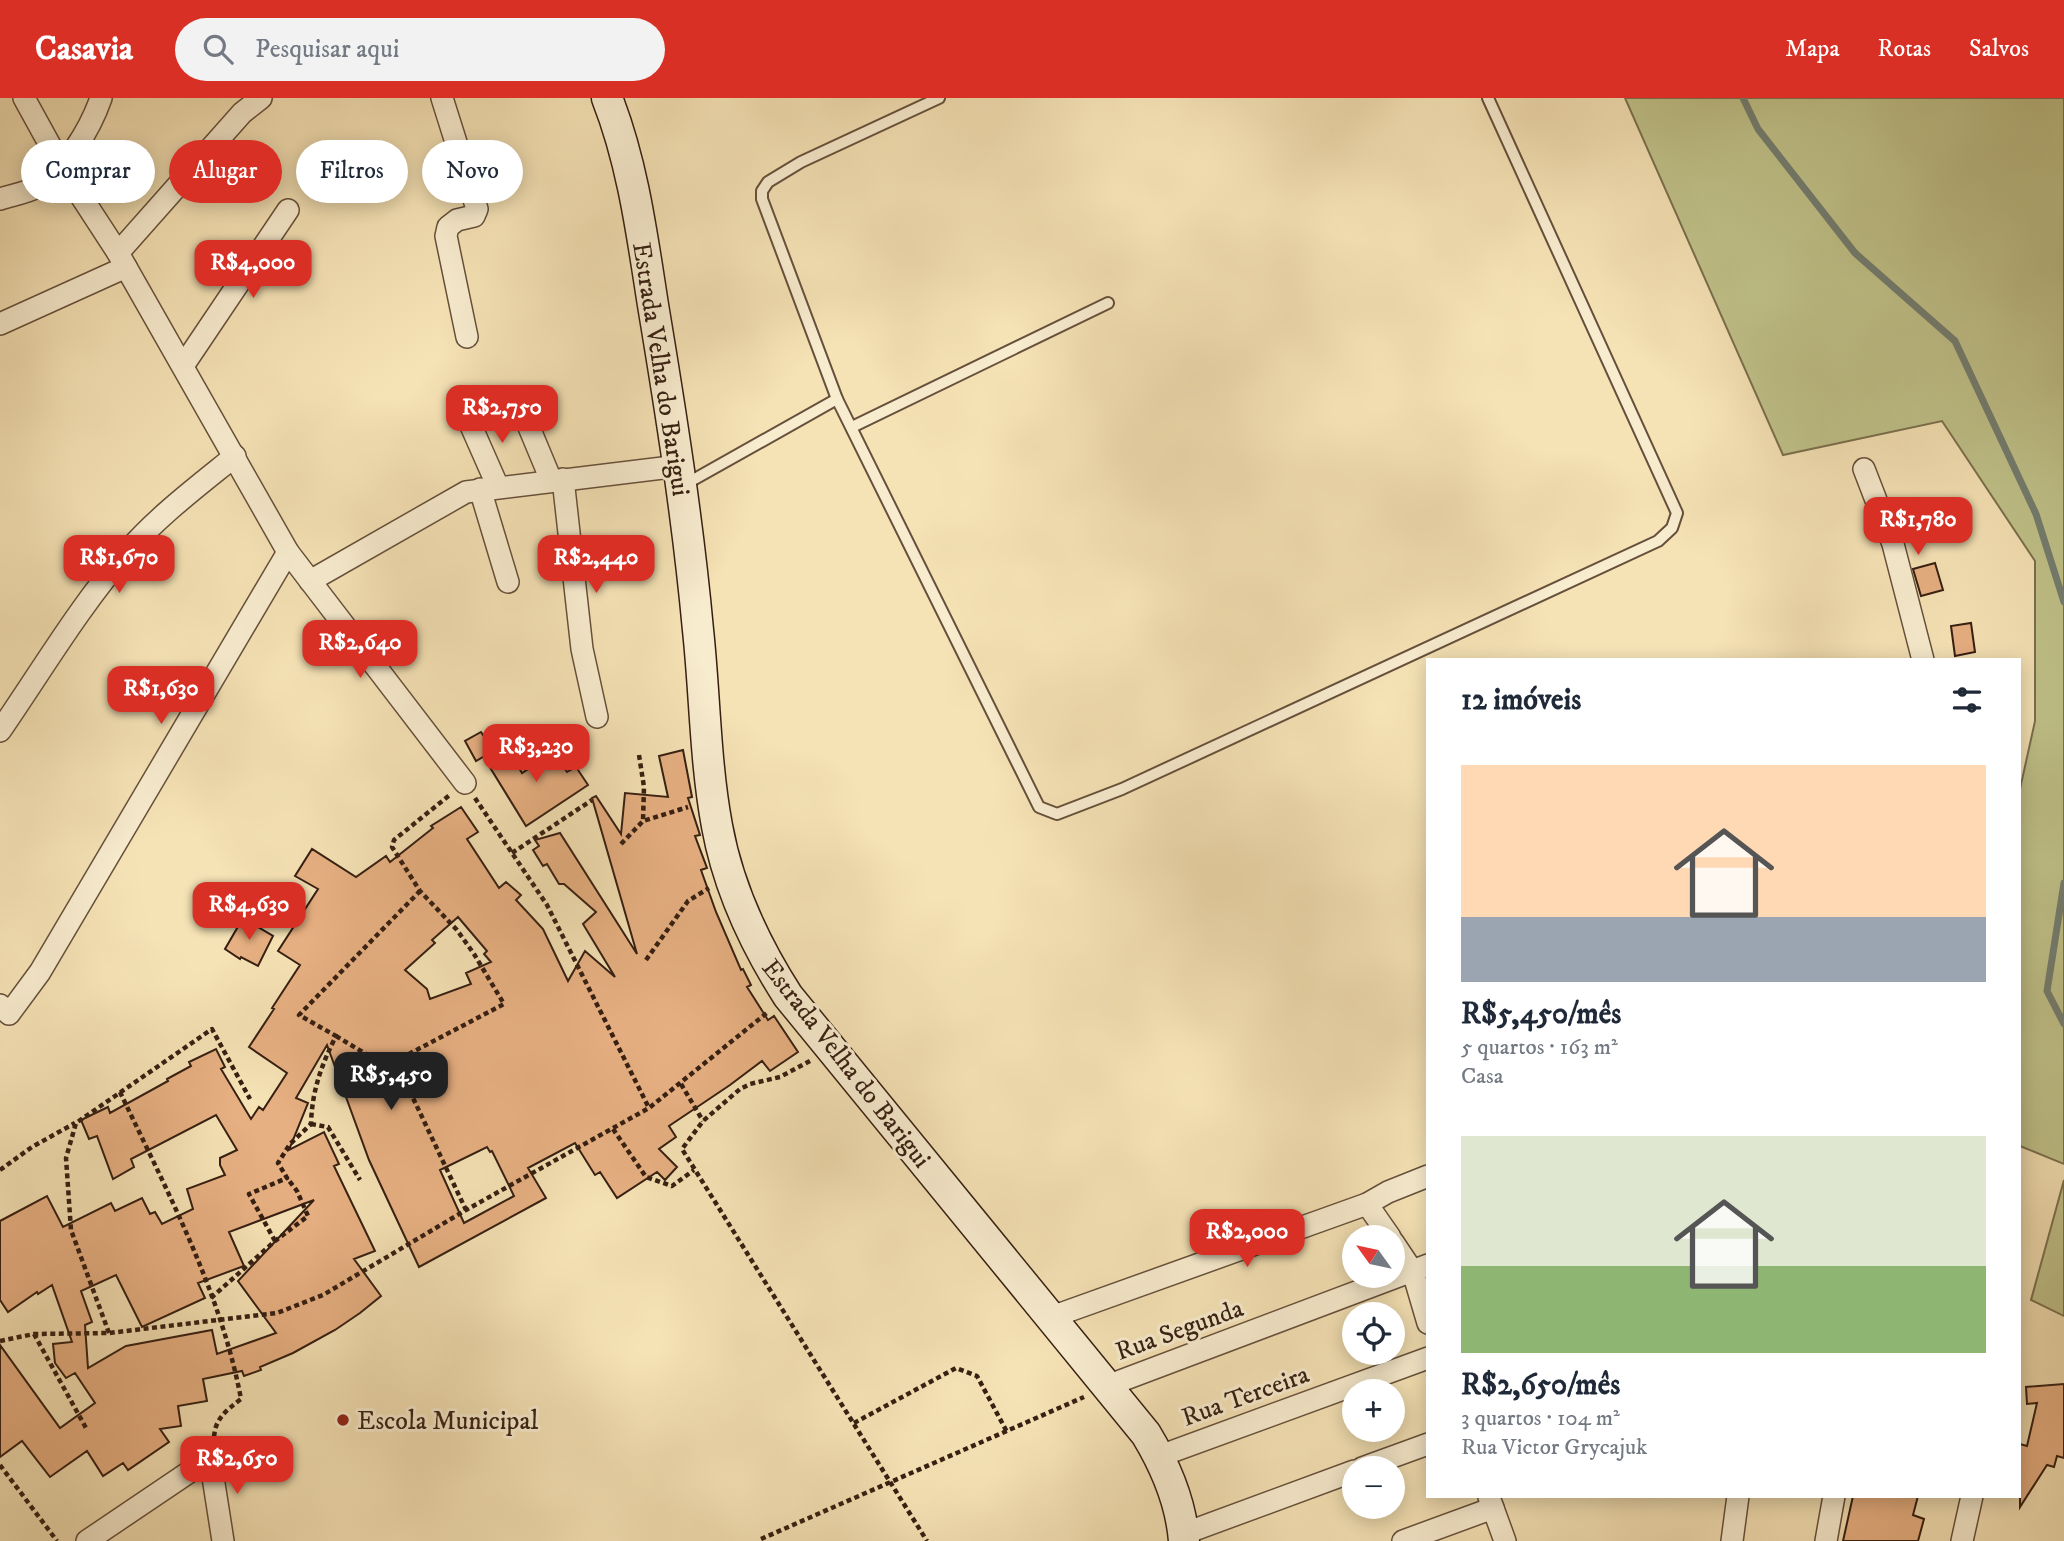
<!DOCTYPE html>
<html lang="pt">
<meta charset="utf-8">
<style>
:root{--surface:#fff;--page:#f2f2f3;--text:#1f2937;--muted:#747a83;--accent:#d93025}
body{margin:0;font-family:"IM FELL DW Pica",serif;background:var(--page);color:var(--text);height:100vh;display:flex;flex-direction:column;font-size:26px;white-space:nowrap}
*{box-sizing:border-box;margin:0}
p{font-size:23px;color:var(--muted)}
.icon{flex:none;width:38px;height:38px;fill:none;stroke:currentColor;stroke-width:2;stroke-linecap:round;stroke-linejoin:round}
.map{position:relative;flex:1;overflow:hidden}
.details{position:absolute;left:1426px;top:560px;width:595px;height:840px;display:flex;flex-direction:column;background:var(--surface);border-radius:0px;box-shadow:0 4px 18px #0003}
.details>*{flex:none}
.guide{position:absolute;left:21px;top:42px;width:665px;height:63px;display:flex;gap:14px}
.needle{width:46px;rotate:303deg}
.controls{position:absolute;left:1342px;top:1127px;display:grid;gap:14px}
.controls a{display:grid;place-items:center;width:63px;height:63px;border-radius:50%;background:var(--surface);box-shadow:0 4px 18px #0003;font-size:35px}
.price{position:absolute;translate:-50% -60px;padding:0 16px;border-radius:14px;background:var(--accent);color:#fff;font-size:23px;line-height:46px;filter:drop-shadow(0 2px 4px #0008)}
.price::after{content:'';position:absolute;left:50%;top:42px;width:21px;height:16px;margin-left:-10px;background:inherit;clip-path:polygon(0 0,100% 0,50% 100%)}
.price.selected{background:#222;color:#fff}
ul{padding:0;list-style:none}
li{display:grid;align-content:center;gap:14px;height:371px;padding:0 35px}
li span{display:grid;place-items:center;height:217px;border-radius:0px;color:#555}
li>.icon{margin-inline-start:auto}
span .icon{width:126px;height:126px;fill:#fffc;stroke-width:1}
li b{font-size:30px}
h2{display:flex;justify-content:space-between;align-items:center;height:84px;padding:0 35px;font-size:30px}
.pill{padding:0 24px;border-radius:32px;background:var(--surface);box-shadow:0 4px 18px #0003;font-size:24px;line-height:63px}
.pill.selected{background:var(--accent);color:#fff}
header{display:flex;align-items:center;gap:42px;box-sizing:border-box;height:98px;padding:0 35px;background:var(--accent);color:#fff}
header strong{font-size:33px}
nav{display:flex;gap:38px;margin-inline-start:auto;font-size:24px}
.search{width:490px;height:63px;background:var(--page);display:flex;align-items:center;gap:18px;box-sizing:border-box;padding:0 24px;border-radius:38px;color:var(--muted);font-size:26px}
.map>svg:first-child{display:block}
</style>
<header>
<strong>Casavia</strong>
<div class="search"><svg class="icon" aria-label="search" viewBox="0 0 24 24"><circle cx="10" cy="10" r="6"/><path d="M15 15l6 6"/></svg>Pesquisar aqui</div>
<nav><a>Mapa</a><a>Rotas</a><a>Salvos</a></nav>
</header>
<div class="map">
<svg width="2064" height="1443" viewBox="0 0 2064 1443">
<rect width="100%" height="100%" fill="#f5e2b5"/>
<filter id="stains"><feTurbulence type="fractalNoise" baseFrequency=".00286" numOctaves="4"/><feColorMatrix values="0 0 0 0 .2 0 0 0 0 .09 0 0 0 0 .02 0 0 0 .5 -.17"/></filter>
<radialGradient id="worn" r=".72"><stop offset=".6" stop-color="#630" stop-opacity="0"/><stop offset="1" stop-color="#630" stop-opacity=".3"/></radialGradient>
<g fill="#c0c28a" stroke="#7b704e" stroke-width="2">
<path d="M1625 0H2064V1066L2020 1048V691L2035 623V463L1942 323 1783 357Z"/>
<path d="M2064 1082V1218L2031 1202Z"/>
</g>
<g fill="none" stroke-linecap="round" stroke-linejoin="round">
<g stroke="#737e71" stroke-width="7">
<path d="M1743 0 1758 31 1855 155 1955 243 2036 416 2064 504"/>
<path d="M2064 785 2047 893 2064 926"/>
</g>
</g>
<g fill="#e7b082" stroke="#361f12" stroke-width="2" fill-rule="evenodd">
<path d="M1935 465 1943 492 1921 498 1913 471Z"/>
<path d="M1971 525 1975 554 1955 558 1951 528Z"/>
<path d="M481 634 493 653 476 663 465 643Z"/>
<path d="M507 650 522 675 554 654 567 674 576 669 588 687 526 728 486 663Z"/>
<path d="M683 652 692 699 688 700 700 737 695 738 707 770 701 772 716 814 741 872 743 871 751 887 747 889 768 922 774 918 798 954 770 973 762 963 730 987 669 1028 676 1039 659 1051 677 1069 665 1082 657 1074 617 1100 600 1074 595 1077 575 1045 528 1070 546 1100 419 1169 369 1062 327 947 296 1000 308 1005 289 1052 324 1034 339 1066 334 1068 375 1153 354 1161 381 1198 360 1215 335 1232 293 1255 260 1269 261 1272 244 1278 242 1273 203 1281 207 1303 178 1308 181 1328 160 1331 169 1344 128 1372 123 1365 103 1378 87 1353 50 1379 22 1343 0 1359V1247L60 1330 95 1305 75 1275 66 1280 55 1265 53 1246 72 1244 52 1187 38 1196 37 1194 8 1214 0 1202V1123L47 1098 63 1129 111 1105 115 1113 142 1100 150 1116 155 1114 162 1126 193 1111 187 1091 225 1077 220 1067V1060L237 1052 216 1017 131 1061 134 1069 113 1081 97 1038 89 1041 81 1022 108 1009 110 1015 168 983 167 981 191 968 189 964 216 951 225 969 221 971 251 1021 259 1009 263 1012 287 975 249 949 274 911 272 910 300 867 278 853 318 791 295 778 312 751 356 779 386 758 390 764 433 730 431 728 461 709 478 734 467 741 499 790 506 784 521 797 516 802 543 831 568 883 585 853 615 879 583 826 596 814 564 786H559L547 766 543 768 533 752 539 748 535 742 560 735 637 856 592 700 596 698 621 736 625 695 668 699 659 658ZM458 819 487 853 484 856 491 864 466 875 471 886 430 901 427 891 405 872 435 845 432 842ZM487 1049 490 1054 492 1053 514 1098 464 1125 440 1072ZM314 1102 238 1183 276 1235 217 1256 212 1232 126 1248 88 1270 85 1227 92 1224 81 1193 116 1177 142 1229 205 1200 198 1185 244 1168 229 1134Z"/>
<path d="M243 820 273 838 258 868 241 859 240 861 225 851Z"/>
<path d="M2064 1286V1360L2057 1358 2054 1369 2047 1367 2020 1409V1346L2027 1348 2037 1305 2027 1306 2026 1289Z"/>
<path d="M1853 1398H1918L1913 1417 1924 1421 1918 1443H1843Z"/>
</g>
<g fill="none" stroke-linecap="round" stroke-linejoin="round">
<g stroke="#66503b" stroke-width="14">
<g id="lane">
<path d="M939 0 801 64 768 84 762 93V101L837 301 1039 709 1057 716 1122 691 1658 443 1672 430 1677 415 1488 0"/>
<path d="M852 329 1108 205"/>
<path d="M684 387 837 301"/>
</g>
</g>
<g stroke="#66503b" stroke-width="24">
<g id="street">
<path d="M442 0 477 111 474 118 457 122 448 129 446 138 467 239"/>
<path d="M0 101C12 97 26 95 37 89 65 74 91 29 101 0"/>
<path d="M118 155 242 15 261 0"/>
<path d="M0 226 126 169"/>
<path d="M183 268 288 112"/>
<path d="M468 321 498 389"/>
<path d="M526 322 551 382"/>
<path d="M1864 371 1893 446 1923 562"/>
<path d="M563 381 582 551 597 619"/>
<path d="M480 391 508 484"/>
<path d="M288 454 465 685"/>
<path d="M310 483 466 394 679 368"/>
<path d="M0 633C40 575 81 506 127 454 158 418 198 388 235 358"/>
<path d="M0 907 9 916 40 874 288 454 118 155 62 69 24 0"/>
<path d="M1367 1106 1390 1139"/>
<path d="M1393 1144 1413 1174 1428 1225"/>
<path d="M1049 1220 1367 1106 1388 1094 1428 1078"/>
<path d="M1107 1288 1428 1167"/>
<path d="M1160 1358 1428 1260"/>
<path d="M1362 1370 1428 1346"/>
<path d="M1489 1399 1505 1443"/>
<path d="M1183 1436 1354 1373"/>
<path d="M87 1443 210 1360 223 1443"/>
<path d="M1403 1443 1493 1410"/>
<path d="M1732 1443 1738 1398"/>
<path d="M1826 1443 1834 1398"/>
<path d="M1962 1443 1972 1398"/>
</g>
</g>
<g stroke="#361f12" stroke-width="33">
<path id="secondary" d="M607 0C633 66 642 137 653 207 671 315 688 423 698 532 705 597 705 664 717 728 728 789 754 845 788 898L1146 1336C1166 1369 1181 1404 1184 1443"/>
</g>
<g stroke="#361f12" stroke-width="4.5" stroke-dasharray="5 3.5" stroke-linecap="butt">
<path d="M639 657 644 689 643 723"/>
<path d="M475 700 547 807 649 1010"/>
<path d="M621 746 643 723 688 709"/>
<path d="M512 755 592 702"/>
<path d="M646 862 688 803 709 790"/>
<path d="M336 938 396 974 405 983 466 1112"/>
<path d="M810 963 780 979 750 986 740 991 703 1023 682 1051 927 1443"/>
<path d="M386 968 504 906 474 856 457 832 420 793 392 749 394 742 451 696"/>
<path d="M681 986 703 1023"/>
<path d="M120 994C166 1091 221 1194 241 1301 226 1313 215 1320 214 1340"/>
<path d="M311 1026 328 1029 360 1082"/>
<path d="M613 1031 646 1079 672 1088 694 1072"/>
<path d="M0 1072 32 1049 75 1025"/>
<path d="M275 1143 249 1096 287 1080 278 1065 290 1046 311 1026C312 993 321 968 336 938L299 917 420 793"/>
<path d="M211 1200 275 1143 308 1118 297 1093 287 1080"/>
<path d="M109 1235 71 1132 66 1060 76 1025 212 931 250 1001"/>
<path d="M34 1236 86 1330"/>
<path d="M0 1243 34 1236 109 1235 277 1215 323 1197 466 1112 649 1010 768 914"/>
<path d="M854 1325 956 1270 977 1278 1007 1334"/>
<path d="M0 1367 57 1443"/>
<path d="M761 1441 1084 1299"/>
</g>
<use href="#lane" stroke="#f8eccf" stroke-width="10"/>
<use href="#street" stroke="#f8eccf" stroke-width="21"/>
<use href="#secondary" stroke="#f8eccf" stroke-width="30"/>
</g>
<circle fill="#8f2418" stroke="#f8eccf" stroke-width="2.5" cx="343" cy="1322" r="7"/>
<g text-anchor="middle" stroke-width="6" stroke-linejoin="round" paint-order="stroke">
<g font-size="26" fill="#361f12" stroke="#f8eccf">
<text transform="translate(662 271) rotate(81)" y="9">Estrada Velha do Barigui</text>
<text transform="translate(847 965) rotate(52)" y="9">Estrada Velha do Barigui</text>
<text transform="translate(1179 1231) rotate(-20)" y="9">Rua Segunda</text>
<text transform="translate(1245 1297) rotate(-20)" y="9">Rua Terceira</text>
</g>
<g font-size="26" fill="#361f12" stroke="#f8eccf" text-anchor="start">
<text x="357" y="1331">Escola Municipal</text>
</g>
</g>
<rect width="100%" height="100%" filter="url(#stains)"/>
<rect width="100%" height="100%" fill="url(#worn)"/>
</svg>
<div class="controls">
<a><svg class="needle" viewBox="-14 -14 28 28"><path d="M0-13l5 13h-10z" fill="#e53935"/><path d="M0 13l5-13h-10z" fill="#747a83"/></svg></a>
<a><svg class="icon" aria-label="locate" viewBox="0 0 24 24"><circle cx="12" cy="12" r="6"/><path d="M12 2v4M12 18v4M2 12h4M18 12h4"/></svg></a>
<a>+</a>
<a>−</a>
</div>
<b class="price" style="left:253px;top:202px">R$4,000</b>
<b class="price" style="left:502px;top:347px">R$2,750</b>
<b class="price" style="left:1918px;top:459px">R$1,780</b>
<b class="price" style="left:119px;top:497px">R$1,670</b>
<b class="price" style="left:596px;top:497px">R$2,440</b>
<b class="price" style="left:360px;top:582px">R$2,640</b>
<b class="price" style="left:161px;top:628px">R$1,630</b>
<b class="price" style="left:536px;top:686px">R$3,230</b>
<b class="price" style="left:249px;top:844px">R$4,630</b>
<b class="price selected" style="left:391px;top:1014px">R$5,450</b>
<b class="price" style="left:1247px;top:1171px">R$2,000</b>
<b class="price" style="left:237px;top:1398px">R$2,650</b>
<div class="guide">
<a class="pill">Comprar</a>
<a class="pill selected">Alugar</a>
<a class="pill">Filtros</a>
<a class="pill">Novo</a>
</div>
<section class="details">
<h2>12 imóveis<svg class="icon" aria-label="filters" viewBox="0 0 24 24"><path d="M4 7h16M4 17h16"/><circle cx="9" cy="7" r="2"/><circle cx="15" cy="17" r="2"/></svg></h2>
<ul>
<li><span style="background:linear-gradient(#ffd9b3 70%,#9aa5b1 0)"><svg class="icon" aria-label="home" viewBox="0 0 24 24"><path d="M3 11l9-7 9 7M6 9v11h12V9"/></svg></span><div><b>R$5,450/mês</b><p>5 quartos · 163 m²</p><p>Casa</p></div></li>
<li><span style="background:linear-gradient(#dfe7d0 60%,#8fb573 0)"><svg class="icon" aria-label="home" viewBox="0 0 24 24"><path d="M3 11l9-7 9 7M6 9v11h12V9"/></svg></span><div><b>R$2,650/mês</b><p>3 quartos · 104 m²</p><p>Rua Victor Grycajuk</p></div></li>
</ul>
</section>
</div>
